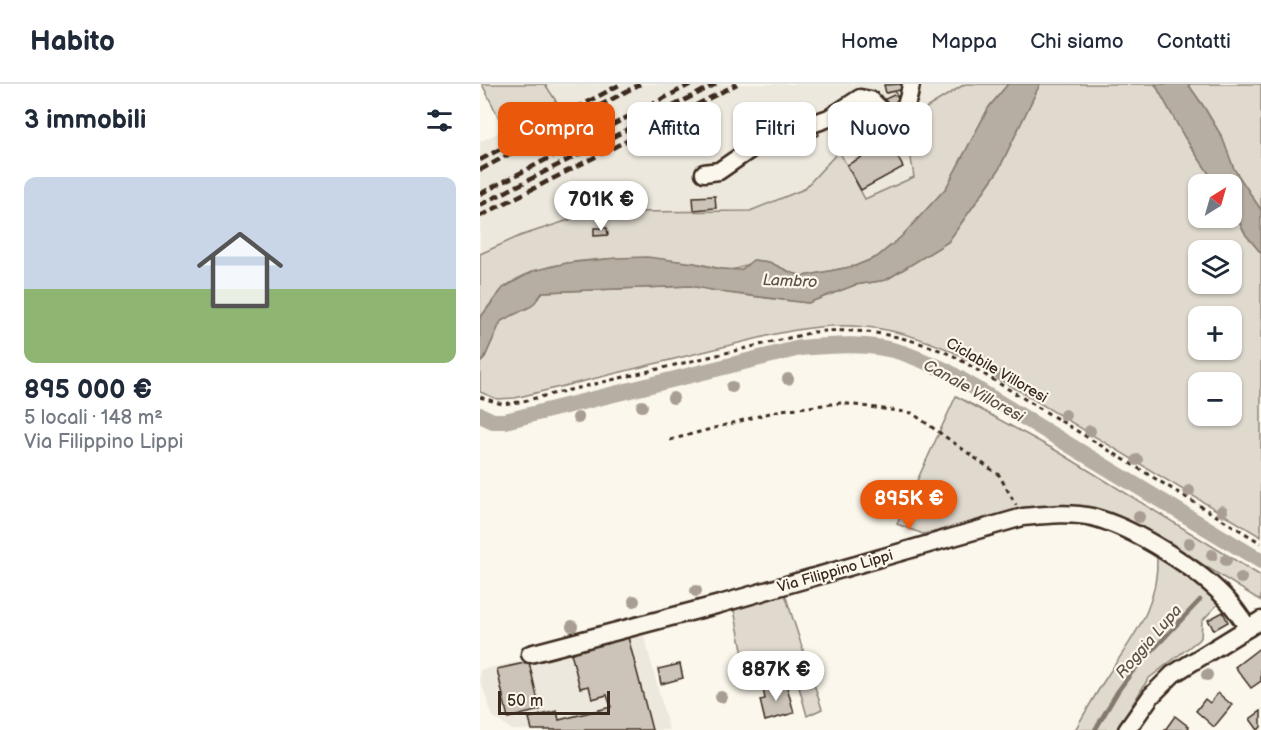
<!DOCTYPE html>
<html lang="it">
<meta charset="utf-8">
<style>
:root{--surface:#fff;--page:#f6f6f7;--text:#1f2937;--muted:#747a83;--line:#e0e1e3;--accent:#ea580c}
body{margin:0;font-family:"Balsamiq Sans",sans-serif;background:var(--page);color:var(--text);height:100vh;display:flex;flex-direction:column;font-size:22px;white-space:nowrap}
*{box-sizing:border-box;margin:0}
p{font-size:20px;color:var(--muted)}
.icon{flex:none;width:33px;height:33px;fill:none;stroke:currentColor;stroke-width:2;stroke-linecap:round;stroke-linejoin:round}
.map{position:relative;flex:1;overflow:hidden}
.panel{display:flex;flex-direction:column;background:var(--surface);width:480px}
.panel>*{flex:none}
.guide{position:absolute;left:18px;top:18px;width:570px;height:54px;display:flex;gap:12px}
.needle{width:39px;rotate:37deg}
.tools{position:absolute;left:708px;top:90px;display:grid;gap:12px}
.tools a{display:grid;place-items:center;width:54px;height:54px;border-radius:12px;background:var(--surface);box-shadow:0 2px 4px #0004;font-size:30px}
.scale{position:absolute;left:18px;bottom:15px;width:112px;box-sizing:border-box;padding-left:6px;border:3px solid #3b2a1e;border-top:0;font-size:16px;line-height:21px;white-space:nowrap;color:#3b2a1e;-webkit-text-stroke:4px #fbf7ec;paint-order:stroke}
.price{position:absolute;translate:-50% -51px;padding:0 14px;border-radius:21px;background:#fff;color:#222;font-size:20px;line-height:39px;filter:drop-shadow(0 2px 3px #0008)}
.price::after{content:'';position:absolute;left:50%;top:36px;width:18px;height:14px;margin-left:-9px;background:inherit;clip-path:polygon(0 0,100% 0,50% 100%)}
.price.on{background:var(--accent);color:#fff}
ul{padding:0;list-style:none}
li{display:grid;align-content:center;gap:12px;height:318px;padding:0 24px}
li+li{border-top:2px solid var(--line)}
li span{display:grid;place-items:center;height:186px;border-radius:12px;color:#555}
li>.icon{margin-inline-start:auto}
span .icon{width:108px;height:108px;fill:#fffc;stroke-width:1}
li b{font-size:26px}
h2{display:flex;justify-content:space-between;align-items:center;height:72px;padding:0 24px;font-size:26px}
.tag{padding:0 21px;border-radius:12px;background:var(--surface);box-shadow:0 2px 4px #0004;font-size:21px;line-height:54px}
.tag.on{background:var(--accent);color:#fff}
header{display:flex;align-items:center;gap:36px;box-sizing:border-box;height:84px;padding:0 30px;background:var(--surface);border-bottom:2px solid var(--line)}
header strong{font-size:28px}
nav{display:flex;gap:33px;margin-inline-start:auto;font-size:21px}
main{display:flex;flex:1;min-height:0}
.map>svg:first-child{display:block}
</style>
<header>
<strong>Habito</strong>
<nav><a>Home</a><a>Mappa</a><a>Chi siamo</a><a>Contatti</a></nav>
</header>
<main>
<section class="panel">
<h2>3 immobili<svg class="icon" aria-label="filters" viewBox="0 0 24 24"><path d="M4 7h16M4 17h16"/><circle cx="9" cy="7" r="2"/><circle cx="15" cy="17" r="2"/></svg></h2>
<ul>
<li><span style="background:linear-gradient(#c9d6e8 60%,#8fb573 0)"><svg class="icon" aria-label="home" viewBox="0 0 24 24"><path d="M3 11l9-7 9 7M6 9v11h12V9"/></svg></span><div><b>895 000 €</b><p>5 locali · 148 m²</p><p>Via Filippino Lippi</p></div></li>
</ul>
</section>
<div class="map">
<svg width="781" height="646" viewBox="0 0 781 646">
<rect width="100%" height="100%" fill="#fbf7ec"/>
<filter id="ink" filterUnits="userSpaceOnUse"><feTurbulence type="fractalNoise" baseFrequency=".0167" numOctaves="2"/><feDisplacementMap in="SourceGraphic" scale="12" xChannelSelector="R" yChannelSelector="G"/><feConvolveMatrix kernelMatrix="1 2 1 2 8 2 1 2 1" color-interpolation-filters="sRGB"/></filter>
<g filter="url(#ink)">
<g fill="#ede8dd">
<path d="M2 0H485L425 37 435 94 385 115 359 68 324 105 270 127 150 128 0 170V58L25 45Z"/>
<path d="M164 551 189 646H32L13 633 0 596V586Z"/>
</g>
<g fill="#dfd9ce" stroke="#8d8276" stroke-width="1.5" fill-rule="evenodd">
<path d="M2 0H65L76 17 25 46Z"/>
<path d="M485 0H528L509 23 466 104 421 153 397 173 375 182 324 192 312 189 289 178 274 176C250 194 239 182 213 179 164 172 61 169 23 205 14 213 7 225 0 234V170L40 152 98 133 150 128 270 127 324 105 359 67 385 115 434 93 425 37Z"/>
<path d="M560 0H675L705 54 736 100H718V134H752V125L766 151 781 169V453L480 271C446 255 410 243 371 242 323 240 277 255 231 266 166 282 101 298 35 314L17 315 0 308V279L4 275 21 237 51 222 62 208 210 202 248 209 328 219 375 201 406 196 468 158 518 87ZM718 166H752V200H718ZM718 232H752V266H718ZM718 298H752V332H718Z"/>
<path d="M708 0H781V126L754 85 742 53 724 23Z"/>
<path d="M476 312 577 367 781 492V517L679 453 639 434H521L443 450 417 440Z"/>
<path d="M677 471 713 494 738 520 722 537 721 554 668 595 637 646H595C605 629 615 611 626 594 653 552 679 524 677 471Z"/>
<path d="M305 510 342 625 327 632 314 585 268 595 254 526Z"/>
</g>
<g fill="#b6aea2" stroke="#85796d" stroke-width="1.5">
<path d="M528 0H560L518 87 468 158 406 196 375 201 328 219 248 209 210 202 63 208 52 222 21 237 4 275 0 279V234L23 204 53 187 87 179 136 174 167 173 214 179 240 185 261 186 273 176 289 178 312 189 324 192 375 182 397 173 421 153 466 104 509 23Z"/>
<path d="M675 0H708L724 23 742 53 754 85 781 126V169L766 151 752 125V100H736L705 54Z"/>
</g>
<g fill="none" stroke-linecap="round" stroke-linejoin="round">
<path stroke="#85796d" stroke-width="4.5" d="M615 646 638 607 652 588 720 516"/>
<path stroke="#b6aea2" stroke-width="16" d="M0 331 13 337H25L320 264C354 261 390 258 423 269 438 274 453 281 467 287L781 477"/>
</g>
<g fill="#ccc4b9" stroke="#3b2a1e" stroke-width="1.5">
<path d="M424 0 425 5 406 9 404 1Z"/>
<path d="M416 10 420 18 407 25 403 16Z"/>
<path d="M386 20 394 33 383 39 389 49 401 43 423 83 381 106 367 81 382 73 360 34Z"/>
<path d="M337 45 339 51 306 63 303 57Z"/>
<path d="M235 112 236 124 214 126 213 113Z"/>
<path d="M114 144H127L128 151 114 152Z"/>
<path d="M743 528 748 538 734 546 728 536Z"/>
<path d="M148 553 172 646H52L49 634 77 627 79 636 131 623 127 611 112 615 109 602 100 604 91 569Z"/>
<path d="M781 563V597L771 604 755 583Z"/>
<path d="M49 578 60 626 28 634 17 585Z"/>
<path d="M200 580 203 594 181 600 178 585Z"/>
<path d="M306 599 314 629 285 637 280 616 285 615 283 604Z"/>
<path d="M738 609 752 621 734 643 716 627 725 615 730 619Z"/>
<path d="M781 627V643L778 646 770 635Z"/>
<path d="M695 632 709 643 707 646H685Z"/>
</g>
<g fill="none" stroke-linecap="round" stroke-linejoin="round">
<g stroke="#3b2a1e" stroke-width="21">
<g id="minor">
<path d="M224 89 239 87 281 58 349 34 380 14 391 16 407 32C427 27 428 19 431 0"/>
<path d="M50 570 240 520 543 433C565 431 590 428 612 433 653 443 721 486 749 518 756 526 762 535 768 544"/>
<path d="M647 646 671 612 693 590 781 536"/>
</g>
</g>
<g stroke="#3b2a1e" stroke-width="3" stroke-dasharray="4.5 4.5" stroke-linecap="butt">
<path d="M0 313 22 320 39 318 334 248C384 243 428 252 474 272L781 459"/>
<path d="M190 356 301 326 361 319 432 329 519 391 536 421"/>
</g>
<use href="#minor" stroke="#fbf7ec" stroke-width="16"/>
<g stroke="#3b2a1e" stroke-width="4.5" stroke-dasharray="9 4.5" stroke-linecap="butt">
<path d="M0 76 141 0"/>
<path d="M0 86 160 0"/>
<path d="M0 110 211 0"/>
<path d="M0 121 236 0"/>
<path d="M0 132 257 0"/>
</g>
</g>
<g fill="#a89e93">
<circle cx="39" cy="22" r="6"/>
<circle cx="500" cy="276" r="6"/>
<circle cx="521" cy="292" r="6"/>
<circle cx="308" cy="295" r="6"/>
<circle cx="252" cy="303" r="6"/>
<circle cx="551" cy="309" r="6"/>
<circle cx="193" cy="314" r="6"/>
<circle cx="162" cy="322" r="6"/>
<circle cx="585" cy="331" r="6"/>
<circle cx="98" cy="334" r="6"/>
<circle cx="610" cy="347" r="6"/>
<circle cx="657" cy="376" r="6"/>
<circle cx="709" cy="407" r="6"/>
<circle cx="742" cy="427" r="6"/>
<circle cx="659" cy="433" r="6"/>
<circle cx="709" cy="459" r="6"/>
<circle cx="732" cy="471" r="6"/>
<circle cx="746" cy="476" r="6"/>
<circle cx="761" cy="494" r="6"/>
<circle cx="216" cy="507" r="6"/>
<circle cx="154" cy="517" r="6"/>
<circle cx="92" cy="542" r="6"/>
<circle cx="727" cy="591" r="6"/>
<circle cx="241" cy="613" r="6"/>
</g>
</g>
<g text-anchor="middle" stroke-width="4.5" stroke-linejoin="round" paint-order="stroke">
<g font-size="15" fill="#3b2a1e" stroke="#fbf7ec">
<text transform="translate(517 286) rotate(30)" y="5">Ciclabile Villoresi</text>
<text transform="translate(355 487) rotate(-16)" y="5">Via Filippino Lippi</text>
</g>
<g font-size="16" font-style="italic" fill="#605246" stroke="#fbf7ec">
<text transform="translate(310 196) rotate(2)" y="6">Lambro</text>
<text transform="translate(494 306) rotate(29)" y="6">Canale Villoresi</text>
<text transform="translate(668 557) rotate(-49)" y="6">Roggia Lupa</text>
</g>
</g>
</svg>
<div class="tools">
<a><svg class="needle" viewBox="-14 -14 28 28"><path d="M0-13l5 13h-10z" fill="#e53935"/><path d="M0 13l5-13h-10z" fill="#747a83"/></svg></a>
<a><svg class="icon" aria-label="layers" viewBox="0 0 24 24"><path d="M12 4l9 5-9 5-9-5zM3 14l9 5 9-5"/></svg></a>
<a>+</a>
<a>−</a>
</div>
<div class="scale">50 m</div>
<b class="price" style="left:121px;top:148px">701K €</b>
<b class="price on" style="left:429px;top:447px">895K €</b>
<b class="price" style="left:296px;top:618px">887K €</b>
<div class="guide">
<a class="tag on">Compra</a>
<a class="tag">Affitta</a>
<a class="tag">Filtri</a>
<a class="tag">Nuovo</a>
</div>
</div>
</main>
